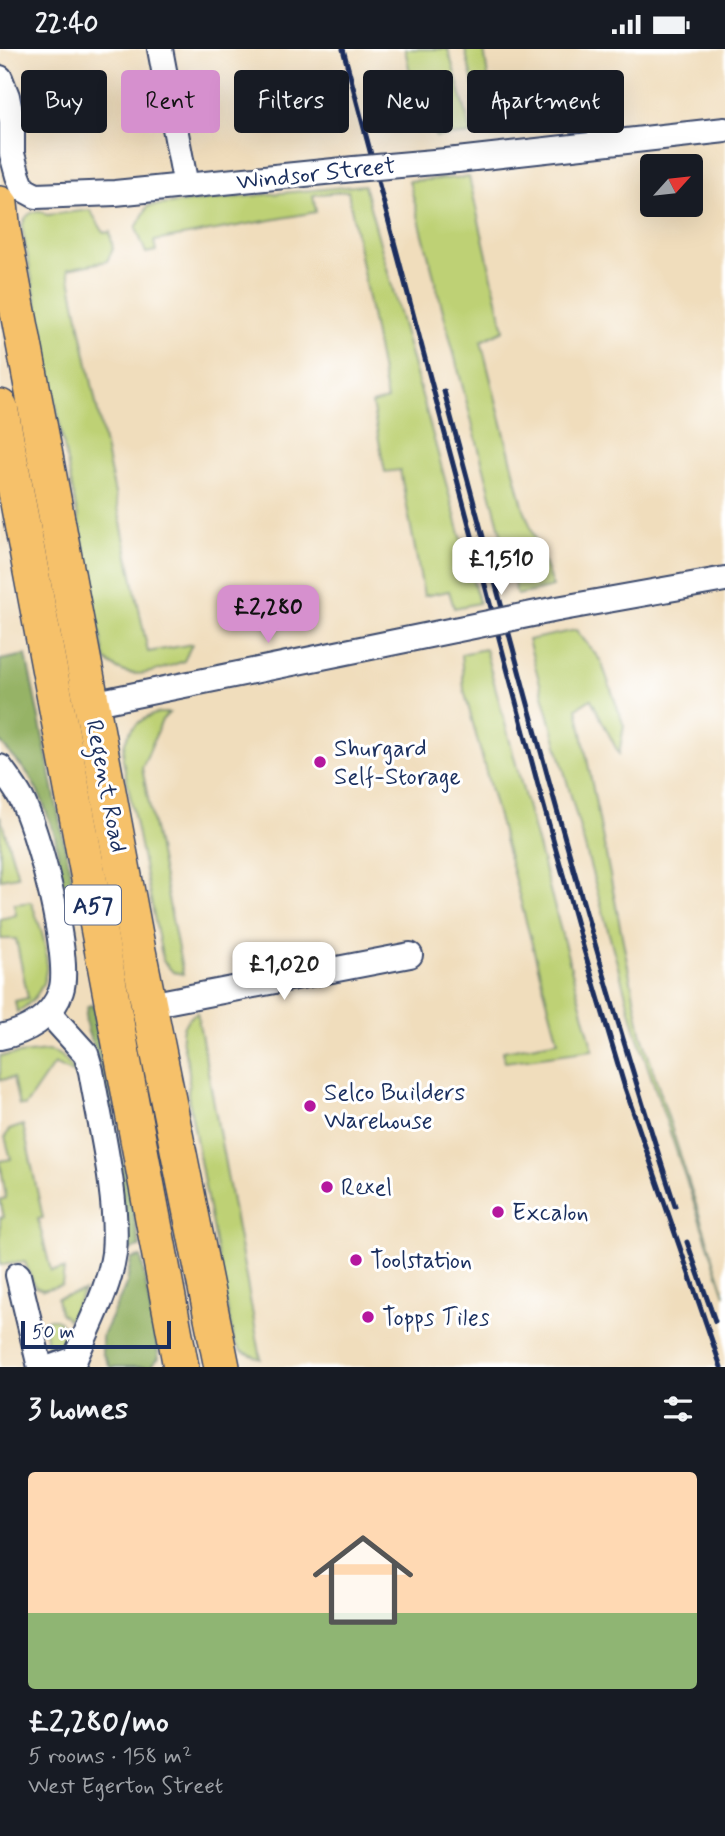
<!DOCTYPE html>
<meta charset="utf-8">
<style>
:root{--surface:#171b24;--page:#242831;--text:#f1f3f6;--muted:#9ea1a6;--line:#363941;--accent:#d690ce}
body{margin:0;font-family:Mynerve,sans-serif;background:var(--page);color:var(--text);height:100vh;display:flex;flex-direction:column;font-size:26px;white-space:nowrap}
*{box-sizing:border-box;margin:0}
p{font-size:23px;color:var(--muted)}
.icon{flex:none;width:38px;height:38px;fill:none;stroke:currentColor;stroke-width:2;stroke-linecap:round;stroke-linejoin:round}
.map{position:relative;height:1318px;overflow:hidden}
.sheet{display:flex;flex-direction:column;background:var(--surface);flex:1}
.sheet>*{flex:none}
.banner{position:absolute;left:21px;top:21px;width:684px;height:63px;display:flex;gap:14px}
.needle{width:46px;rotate:63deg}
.controls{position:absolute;left:640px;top:105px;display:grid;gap:14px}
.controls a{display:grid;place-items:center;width:63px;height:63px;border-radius:7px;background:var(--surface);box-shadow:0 7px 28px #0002;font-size:35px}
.scale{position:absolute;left:21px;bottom:18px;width:150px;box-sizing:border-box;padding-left:7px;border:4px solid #1b2f5e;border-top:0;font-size:19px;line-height:24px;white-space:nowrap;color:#1b2f5e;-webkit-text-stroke:5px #fff;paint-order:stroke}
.price{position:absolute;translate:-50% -60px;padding:0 16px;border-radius:14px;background:#fff;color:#222;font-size:23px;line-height:46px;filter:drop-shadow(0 2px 4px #0008)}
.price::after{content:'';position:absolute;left:50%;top:42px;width:21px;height:16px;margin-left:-10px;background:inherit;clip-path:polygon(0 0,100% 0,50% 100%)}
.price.active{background:var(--accent);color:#111}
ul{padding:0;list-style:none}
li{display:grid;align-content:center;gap:14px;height:371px;padding:0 28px}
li+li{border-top:2px solid var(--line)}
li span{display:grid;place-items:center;height:217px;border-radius:7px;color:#555}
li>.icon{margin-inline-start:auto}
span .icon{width:126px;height:126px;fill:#fffc;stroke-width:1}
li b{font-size:30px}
h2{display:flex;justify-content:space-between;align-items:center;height:84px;padding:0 28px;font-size:30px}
.tag{padding:0 24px;border-radius:7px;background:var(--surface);box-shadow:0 7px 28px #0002;font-size:24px;line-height:63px}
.tag.active{background:var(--accent);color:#111}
.status{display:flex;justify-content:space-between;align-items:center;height:49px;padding:0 35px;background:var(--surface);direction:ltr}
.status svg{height:19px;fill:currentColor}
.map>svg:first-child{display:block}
</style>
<div class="status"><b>22:40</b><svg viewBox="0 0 49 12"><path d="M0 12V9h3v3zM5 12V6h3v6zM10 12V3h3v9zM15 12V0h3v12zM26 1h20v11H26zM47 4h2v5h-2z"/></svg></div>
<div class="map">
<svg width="725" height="1318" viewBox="0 0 725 1318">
<rect width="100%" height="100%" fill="#fff"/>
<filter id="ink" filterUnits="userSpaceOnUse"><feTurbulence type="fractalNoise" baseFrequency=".0143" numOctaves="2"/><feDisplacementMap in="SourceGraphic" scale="14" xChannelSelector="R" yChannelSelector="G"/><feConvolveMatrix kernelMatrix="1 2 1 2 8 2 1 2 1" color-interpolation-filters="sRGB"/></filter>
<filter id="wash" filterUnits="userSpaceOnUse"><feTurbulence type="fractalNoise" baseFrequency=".00686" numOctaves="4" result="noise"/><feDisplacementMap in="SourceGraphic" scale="28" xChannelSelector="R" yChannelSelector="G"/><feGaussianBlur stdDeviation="1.57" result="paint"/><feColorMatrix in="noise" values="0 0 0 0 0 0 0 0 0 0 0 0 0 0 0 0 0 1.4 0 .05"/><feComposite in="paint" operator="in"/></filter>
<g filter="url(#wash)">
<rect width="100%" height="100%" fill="#f0ddbc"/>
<g fill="#bed175" stroke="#6c806a" stroke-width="2">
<path d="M405 0H448L472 85 436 88 417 57Z"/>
<path d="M465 0H484L494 71 482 73Z"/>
<path d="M469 128 504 281 481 292 523 457 553 538 517 546 409 132Z"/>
<path d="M364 136 479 554 454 559 449 542 424 547 400 421 385 423 372 355 387 351 348 142 313 146 316 163 154 192 156 202 146 204 136 179 148 157Z"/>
<path d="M90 161 104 184 110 183 113 200 107 212 68 220 148 603 192 595 184 612C156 622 129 636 105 610L22 179C24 165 35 158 47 166Z"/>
<path d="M576 581 601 612 624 677 619 705 591 650 577 659 641 983 725 1246 636 983 528 591Z"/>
<path d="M485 600 593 1001 505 1013 503 1002 558 992 464 641 461 605Z"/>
<path d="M158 664H169L162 671 142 719 183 925 173 923 163 912 123 711C122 686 135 671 158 664Z"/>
<path d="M0 767 18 827 0 830Z"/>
<path d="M31 853C46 891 62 937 17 963L15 952 28 949 16 890H1L0 870 16 866 14 855Z"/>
<path d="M197 963 261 1310 241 1302 233 1290 188 1046C188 1038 190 1030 189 1023 187 998 170 981 197 963Z"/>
<path d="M48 1002C62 1004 68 1013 74 1025L54 1015 25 1057 19 1056 13 1029 0 1031V1007Z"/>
<path d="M23 1076 43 1169 38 1170 51 1222 64 1220 62 1236 43 1241 35 1238 25 1213 0 1216V1169L4 1168 0 1151 6 1149 0 1112 11 1110 5 1088 9 1081Z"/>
<path d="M84 1242 68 1271 60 1264 57 1249Z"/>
<path d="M49 1270H56L65 1278V1296L61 1301H51L47 1296 44 1274Z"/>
</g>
<g fill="#96b366" stroke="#587162" stroke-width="2">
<path d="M26 606 74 841 73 862 62 832 55 787 42 751 29 726 0 693V611Z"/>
<path d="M93 956 140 1198 129 1201 97 1004C90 991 81 971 88 957Z"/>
<path d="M141 1208 159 1309 150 1318H110L102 1304V1287L127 1234 131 1210Z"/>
</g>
</g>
<g filter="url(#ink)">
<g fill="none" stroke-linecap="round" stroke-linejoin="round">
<g stroke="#3b496c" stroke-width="28">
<g id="minor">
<path d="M160 0 186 137"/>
<path d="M0 29 7 47 12 73V105L18 127 23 140 36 147 115 144 354 120"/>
<path d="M457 111 725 81"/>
<path d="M557 560 725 530"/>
<path d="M91 655 454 581"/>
<path d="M0 718C7 728 15 738 21 749 38 781 72 910 61 942 52 969 26 983 0 988"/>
<path d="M149 956 410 906"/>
<path d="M49 964 86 1005 91 1022C100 1075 119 1151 114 1204 109 1241 89 1275 75 1310L52 1318"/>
<path d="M18 1226 40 1318"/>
</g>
</g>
<g stroke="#3b496c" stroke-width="38">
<g id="highway">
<path d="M0 155 3 183 138 902 222 1318"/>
<path d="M0 358 181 1318"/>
</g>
</g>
<use href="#minor" stroke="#fff" stroke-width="24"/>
<use href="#highway" stroke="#f6c16b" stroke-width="35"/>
<g stroke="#1b2f5e" stroke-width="5">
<path d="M343 0 538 736 584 901 625 1039 721 1318"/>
<path d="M444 342C517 615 588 888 675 1157"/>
<path d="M687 1193 715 1272"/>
</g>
<g stroke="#3b496c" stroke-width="28" stroke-linecap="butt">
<g id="minor-bridge">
<path d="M354 120 457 111"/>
<path d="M454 581 557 560"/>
</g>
</g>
<use href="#minor-bridge" stroke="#fff" stroke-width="24"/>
</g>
</g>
<g fill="#b5179e" stroke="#fff" stroke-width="2.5">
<circle cx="320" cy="713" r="7"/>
<circle cx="310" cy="1057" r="7"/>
<circle cx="327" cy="1138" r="7"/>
<circle cx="498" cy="1163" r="7"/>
<circle cx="356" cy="1211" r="7"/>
<circle cx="368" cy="1268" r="7"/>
</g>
<g text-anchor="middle" stroke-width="6" stroke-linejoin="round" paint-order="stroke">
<rect fill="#fff" stroke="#5f6d8e" stroke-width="2" x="65" y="836.5" width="56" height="39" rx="5"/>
<g font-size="23" font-weight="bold" fill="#1b2f5e">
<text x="93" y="864">A57</text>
</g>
<g font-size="24" fill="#1b2f5e" stroke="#fff">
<text transform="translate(316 124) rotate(-6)" y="8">Windsor Street</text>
<text transform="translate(107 737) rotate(79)" y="8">Regent Road</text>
</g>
<g font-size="24" fill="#1b2f5e" stroke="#fff" text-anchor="start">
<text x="334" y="707">Shurgard<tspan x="334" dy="28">Self-Storage</tspan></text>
<text x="324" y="1051">Selco Builders<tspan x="324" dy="28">Warehouse</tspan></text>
<text x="341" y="1146">Rexel</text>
<text x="512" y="1171">Excalon</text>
<text x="370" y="1219">Toolstation</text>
<text x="382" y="1276">Topps Tiles</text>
</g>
</g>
</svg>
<div class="controls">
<a><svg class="needle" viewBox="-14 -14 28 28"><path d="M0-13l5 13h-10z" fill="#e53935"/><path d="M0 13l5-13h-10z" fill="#9ea1a6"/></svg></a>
</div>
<div class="scale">50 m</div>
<b class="price" style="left:501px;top:548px">£1,510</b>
<b class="price active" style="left:268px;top:596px">£2,280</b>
<b class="price" style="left:284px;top:953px">£1,020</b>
<div class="banner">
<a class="tag">Buy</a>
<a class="tag active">Rent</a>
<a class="tag">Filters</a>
<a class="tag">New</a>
<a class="tag">Apartment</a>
</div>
</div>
<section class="sheet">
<h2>3 homes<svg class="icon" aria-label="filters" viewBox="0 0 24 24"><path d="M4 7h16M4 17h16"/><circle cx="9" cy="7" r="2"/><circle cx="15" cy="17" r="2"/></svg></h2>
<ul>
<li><span style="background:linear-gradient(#ffd9b3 65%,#8fb573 0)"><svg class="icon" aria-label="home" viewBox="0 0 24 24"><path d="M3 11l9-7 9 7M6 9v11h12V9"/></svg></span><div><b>£2,280/mo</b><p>5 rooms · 158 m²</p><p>West Egerton Street</p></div></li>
</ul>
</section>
